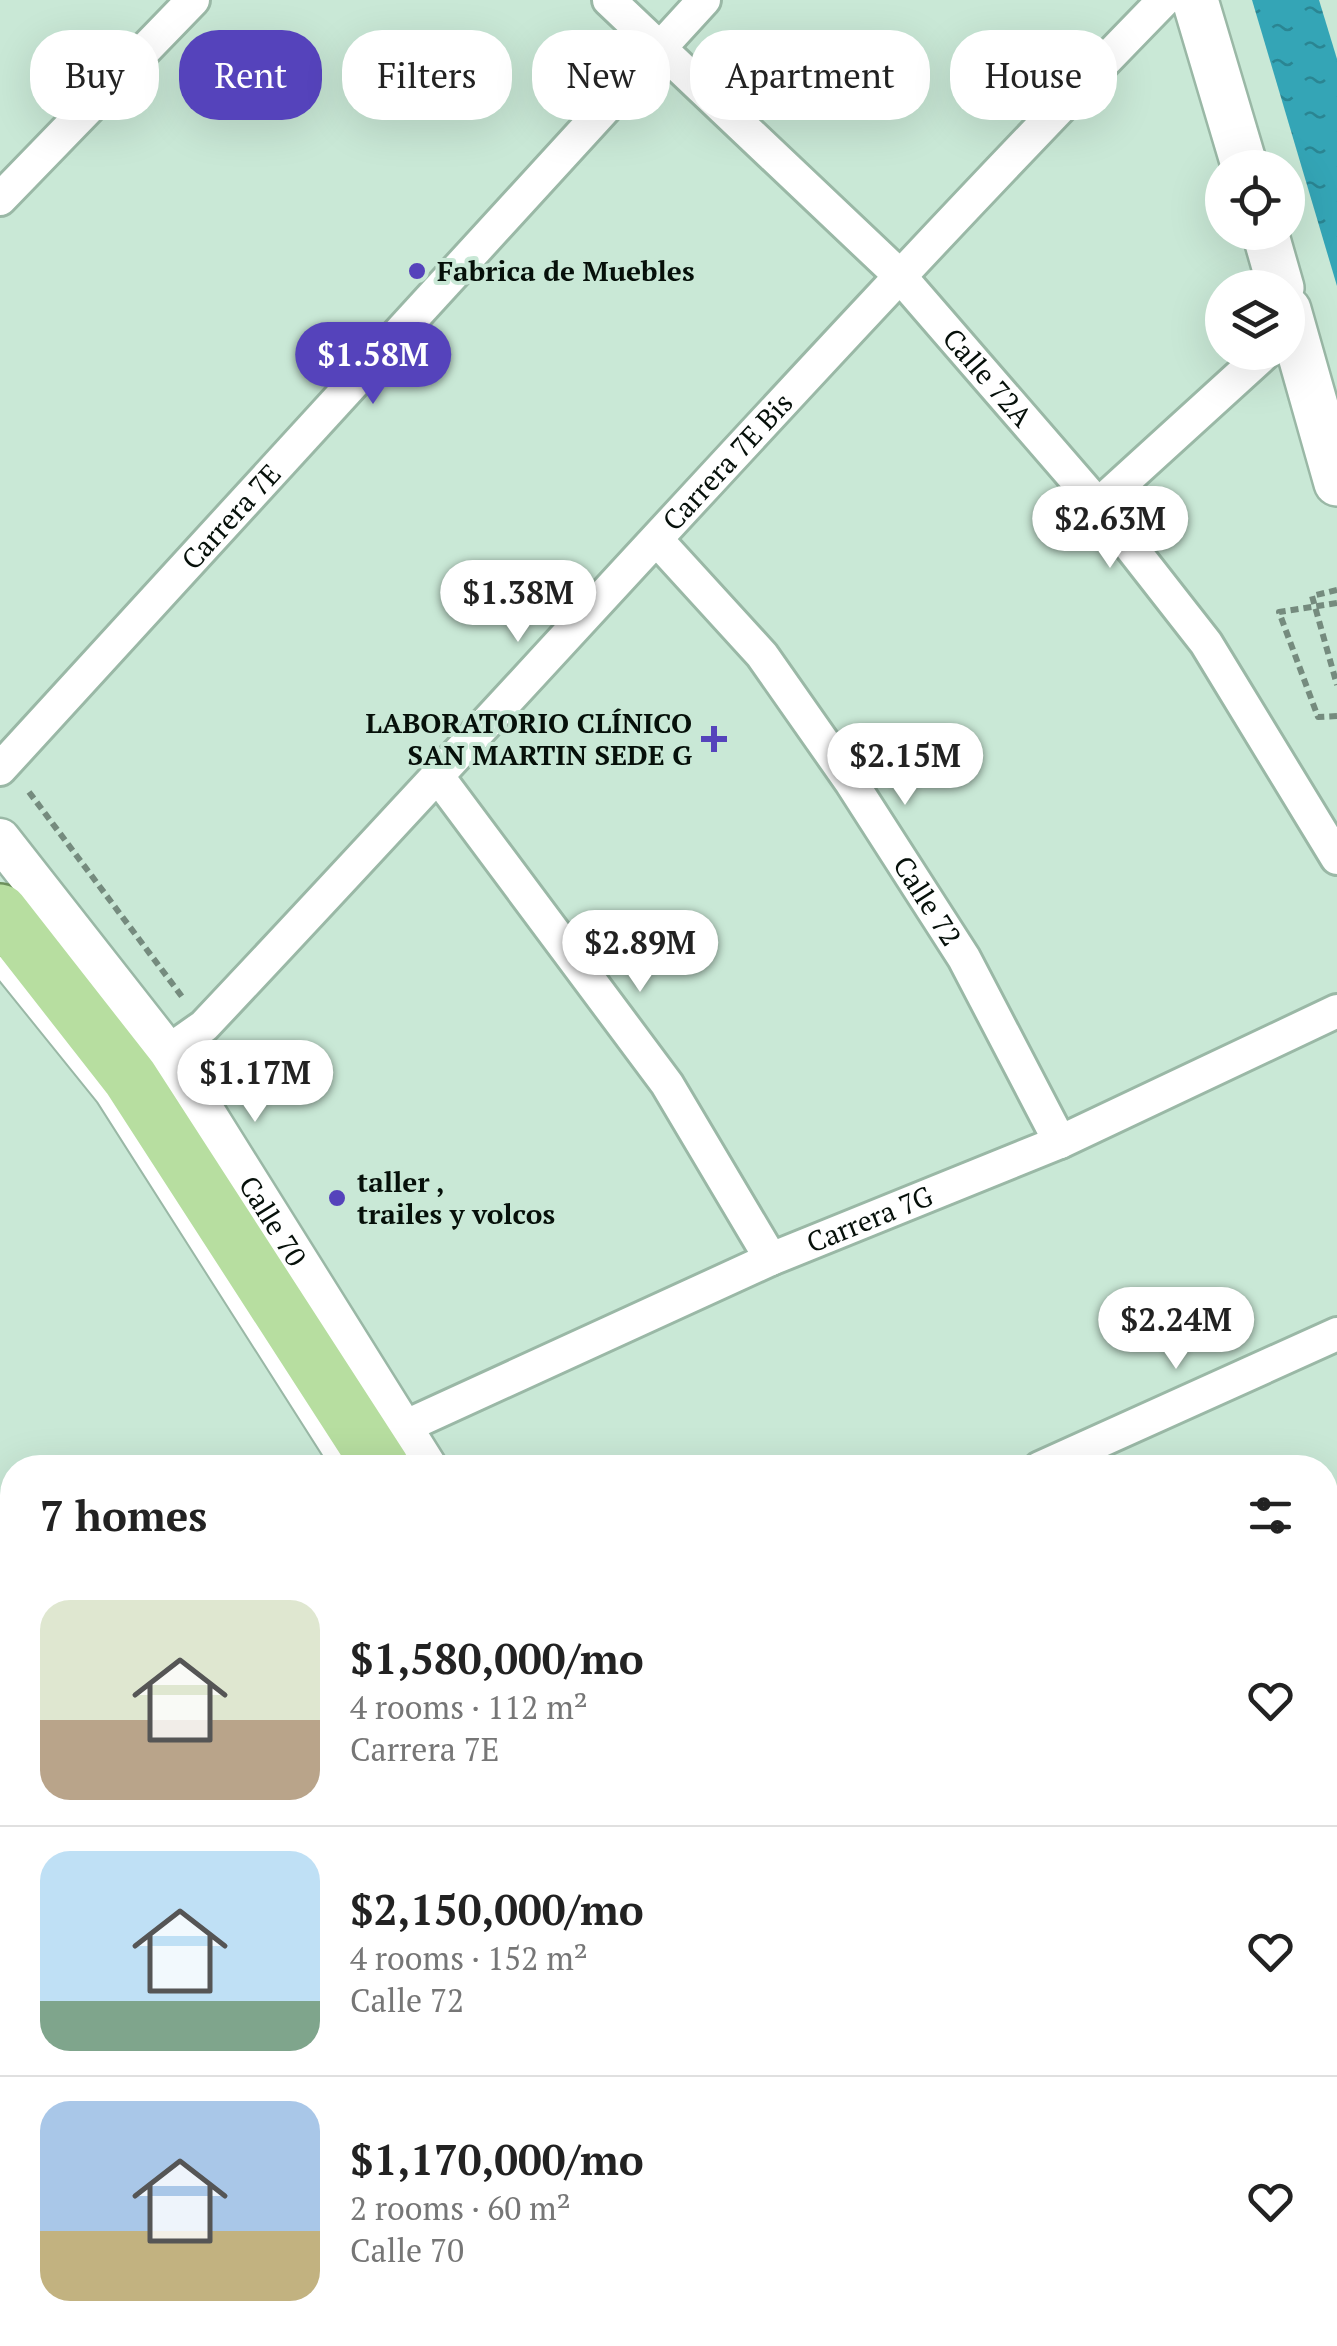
<!DOCTYPE html>
<meta charset="utf-8">
<style>
:root{--surface:#fff;--page:#f6f6f6;--text:#222;--muted:#767676;--line:#e0e0e0;--accent:#5543bb}
body{margin:0;font-family:"PT Serif",serif;background:var(--page);color:var(--text);height:100vh;display:flex;flex-direction:column;font-size:38px;white-space:nowrap}
*{box-sizing:border-box;margin:0}
p{font-size:32px;color:var(--muted)}
.icon{flex:none;width:55px;height:55px;fill:none;stroke:currentColor;stroke-width:2;stroke-linecap:round;stroke-linejoin:round}
.map{position:relative;flex:1;overflow:hidden}
.side{position:absolute;left:0px;top:1455px;width:1338px;height:892px;display:flex;flex-direction:column;background:var(--surface);border-radius:40px 40px 0 0;box-shadow:0 10px 40px #0002}
.side>*{flex:none}
.hud{position:absolute;left:30px;top:30px;width:1278px;height:90px;display:flex;gap:20px}
.buttons{position:absolute;left:1205px;top:150px;display:grid;gap:20px}
.buttons a{display:grid;place-items:center;width:100px;height:100px;border-radius:50%;background:var(--surface);box-shadow:0 10px 40px #0002;font-size:50px}
.price{position:absolute;translate:-50% -85px;padding:0 22px;border-radius:35px;background:#fff;color:#222;font-size:32px;line-height:65px;filter:drop-shadow(0 2px 5px #0008)}
.price::after{content:'';position:absolute;left:50%;top:60px;width:30px;height:22px;margin-left:-15px;background:inherit;clip-path:polygon(0 0,100% 0,50% 100%)}
.price.current{background:var(--accent);color:#fff}
ul{padding:0;list-style:none}
li{display:flex;align-items:center;gap:30px;height:250px;padding:0 40px}
li+li{border-top:2px solid var(--line)}
li span{display:grid;place-items:center;flex:none;width:280px;height:200px;border-radius:30px;color:#555}
li>.icon{margin-inline-start:auto}
span .icon{width:120px;height:120px;fill:#fffc;stroke-width:1}
li b{font-size:42px}
h2{display:flex;justify-content:space-between;align-items:center;height:120px;padding:0 40px;font-size:42px}
.tag{padding:0 35px;border-radius:40px;background:var(--surface);box-shadow:0 10px 40px #0002;font-size:35px;line-height:90px}
.tag.current{background:var(--accent);color:#fff}
.map>svg:first-child{display:block}
</style>
<div class="map">
<svg width="1337" height="2346" viewBox="0 0 1337 2346">
<defs>
<pattern id="water-ripples" width="26" height="14" patternUnits="userSpaceOnUse" patternTransform="scale(2.5)"><rect width="26" height="14" fill="#34a5b6"/><path d="M2 4q2-2 4 0t4 0M15 11q2-2 4 0t4 0" fill="none" stroke="#2a8592"/></pattern>
</defs>
<rect width="100%" height="100%" fill="#c9e8d6"/>
<path fill="url(#water-ripples)" d="M1252 0H1319L1337 59V286Z"/>
<g fill="none" stroke-linecap="round" stroke-linejoin="round">
<g stroke="#9ab8a6" stroke-width="22">
<g id="service">
<path d="M0 966 105 1096 342 1468"/>
<path d="M0 1586 12 1604"/>
<path d="M0 1861 12 1853"/>
<path d="M364 2335 367 2346"/>
<path d="M713 2335 716 2346"/>
</g>
</g>
<g stroke="#9ab8a6" stroke-width="38">
<g id="minor">
<path id="s1" d="M609 0 898 274 1098 505 1206 643 1337 858"/>
<path d="M0 199 193 0"/>
<path d="M1098 505 1266 352"/>
<path id="s2" d="M657 540 762 655 851 782 964 958 1060 1142"/>
<path id="s3" d="M0 769 704 0"/>
<path d="M439 778 667 1084 771 1259"/>
<path id="s4" d="M167 1052 204 1026C526 685 837 335 1164 0"/>
<path id="s5" d="M404 1427 771 1259 1060 1142 1337 1011"/>
<path d="M1040 1468 1337 1334"/>
<path d="M1325 1676 1337 1671"/>
<path d="M1325 2027 1337 2022"/>
</g>
</g>
<g stroke="#9ab8a6" stroke-width="45">
<g id="tertiary">
<path id="s6" d="M0 839 167 1052 427 1468"/>
<path d="M0 1742 12 1762"/>
<path d="M263 2335 267 2346"/>
<path d="M798 2335 801 2346"/>
</g>
</g>
<g stroke="#9ab8a6" stroke-width="50">
<g id="secondary">
<path d="M1195 0 1245 168"/>
<path d="M1265 232 1281 288"/>
<path d="M1288 310 1337 483"/>
</g>
</g>
<g stroke="#6d905d" stroke-width="60">
<g id="trunk">
<path d="M0 912 130 1078 382 1468"/>
<path d="M0 1639 12 1658"/>
<path d="M321 2335 324 2346"/>
<path d="M756 2335 759 2346"/>
</g>
</g>
<g stroke="#758b7e" stroke-width="6" stroke-dasharray="8 5" stroke-linecap="butt">
<path d="M1337 603 1279 612 1318 717 1337 716"/>
<path d="M29 792 183 998"/>
<path d="M427 2335 431 2346"/>
<path d="M625 2335 627 2346"/>
</g>
<use href="#service" stroke="#fff" stroke-width="18"/>
<use href="#minor" stroke="#fff" stroke-width="32"/>
<use href="#tertiary" stroke="#fff" stroke-width="40"/>
<use href="#secondary" stroke="#fff" stroke-width="45"/>
<use href="#trunk" stroke="#b7dea0" stroke-width="55"/>
<path stroke="#758b7e" stroke-width="6" stroke-dasharray="8 5" stroke-linecap="butt" d="M1337 590 1312 596 1337 685"/>
</g>
<g fill="#5543bb" stroke="#c9e8d6" stroke-width="4">
<circle cx="417" cy="271" r="10"/>
<path d="M709 724h10v10h10v10h-10v10h-10v-10h-10v-10h10z"/>
<circle cx="337" cy="1198" r="10"/>
</g>
<g text-anchor="middle" stroke-width="8" stroke-linejoin="round" paint-order="stroke">
<g font-size="28" font-weight="bold" fill="#06100a" stroke="#c9e8d6" text-anchor="start">
<text x="437" y="281">Fabrica de Muebles</text>
<text x="692" y="733" text-anchor="end">LABORATORIO CLÍNICO<tspan x="692" dy="32">SAN MARTIN SEDE G</tspan></text>
<text x="357" y="1192">taller ,<tspan x="357" dy="32">trailes y volcos</tspan></text>
</g>
<g font-size="28" fill="#06100a" stroke="#c9e8d6">
<text dy="10" stroke="none"><textPath href="#s1" startOffset="535">Calle 72A</textPath></text>
<text dy="10" stroke="none"><textPath href="#s4" startOffset="815">Carrera 7E Bis</textPath></text>
<text dy="10" stroke="none"><textPath href="#s3" startOffset="342">Carrera 7E</textPath></text>
<text dy="10" stroke="none"><textPath href="#s2" startOffset="452">Calle 72</textPath></text>
<text dy="10" stroke="none"><textPath href="#s5" startOffset="510">Carrera 7G</textPath></text>
<text dy="10" stroke="none"><textPath href="#s6" startOffset="470">Calle 70</textPath></text>
</g>
</g>
</svg>
<div class="buttons">
<a><svg class="icon" aria-label="locate" viewBox="0 0 24 24"><circle cx="12" cy="12" r="6"/><path d="M12 2v4M12 18v4M2 12h4M18 12h4"/></svg></a>
<a><svg class="icon" aria-label="layers" viewBox="0 0 24 24"><path d="M12 4l9 5-9 5-9-5zM3 14l9 5 9-5"/></svg></a>
</div>
<b class="price current" style="left:373px;top:407px">$1.58M</b>
<b class="price" style="left:1110px;top:571px">$2.63M</b>
<b class="price" style="left:518px;top:645px">$1.38M</b>
<b class="price" style="left:905px;top:808px">$2.15M</b>
<b class="price" style="left:640px;top:995px">$2.89M</b>
<b class="price" style="left:255px;top:1125px">$1.17M</b>
<b class="price" style="left:1176px;top:1372px">$2.24M</b>
<div class="hud">
<a class="tag">Buy</a>
<a class="tag current">Rent</a>
<a class="tag">Filters</a>
<a class="tag">New</a>
<a class="tag">Apartment</a>
<a class="tag">House</a>
</div>
<section class="side">
<h2>7 homes<svg class="icon" aria-label="filters" viewBox="0 0 24 24"><path d="M4 7h16M4 17h16"/><circle cx="9" cy="7" r="2"/><circle cx="15" cy="17" r="2"/></svg></h2>
<ul>
<li><span style="background:linear-gradient(#dfe7d0 60%,#b9a48a 0)"><svg class="icon" aria-label="home" viewBox="0 0 24 24"><path d="M3 11l9-7 9 7M6 9v11h12V9"/></svg></span><div><b>$1,580,000/mo</b><p>4 rooms · 112 m²</p><p>Carrera 7E</p></div><svg class="icon" aria-label="heart" viewBox="0 0 24 24"><path d="M12 20l-8-8c-3-5 5-10 8-4 3-6 11-1 8 4z"/></svg></li>
<li><span style="background:linear-gradient(#bfe0f5 75%,#7fa58c 0)"><svg class="icon" aria-label="home" viewBox="0 0 24 24"><path d="M3 11l9-7 9 7M6 9v11h12V9"/></svg></span><div><b>$2,150,000/mo</b><p>4 rooms · 152 m²</p><p>Calle 72</p></div><svg class="icon" aria-label="heart" viewBox="0 0 24 24"><path d="M12 20l-8-8c-3-5 5-10 8-4 3-6 11-1 8 4z"/></svg></li>
<li><span style="background:linear-gradient(#a9c7e8 65%,#c2b280 0)"><svg class="icon" aria-label="home" viewBox="0 0 24 24"><path d="M3 11l9-7 9 7M6 9v11h12V9"/></svg></span><div><b>$1,170,000/mo</b><p>2 rooms · 60 m²</p><p>Calle 70</p></div><svg class="icon" aria-label="heart" viewBox="0 0 24 24"><path d="M12 20l-8-8c-3-5 5-10 8-4 3-6 11-1 8 4z"/></svg></li>
</ul>
</section>
</div>
